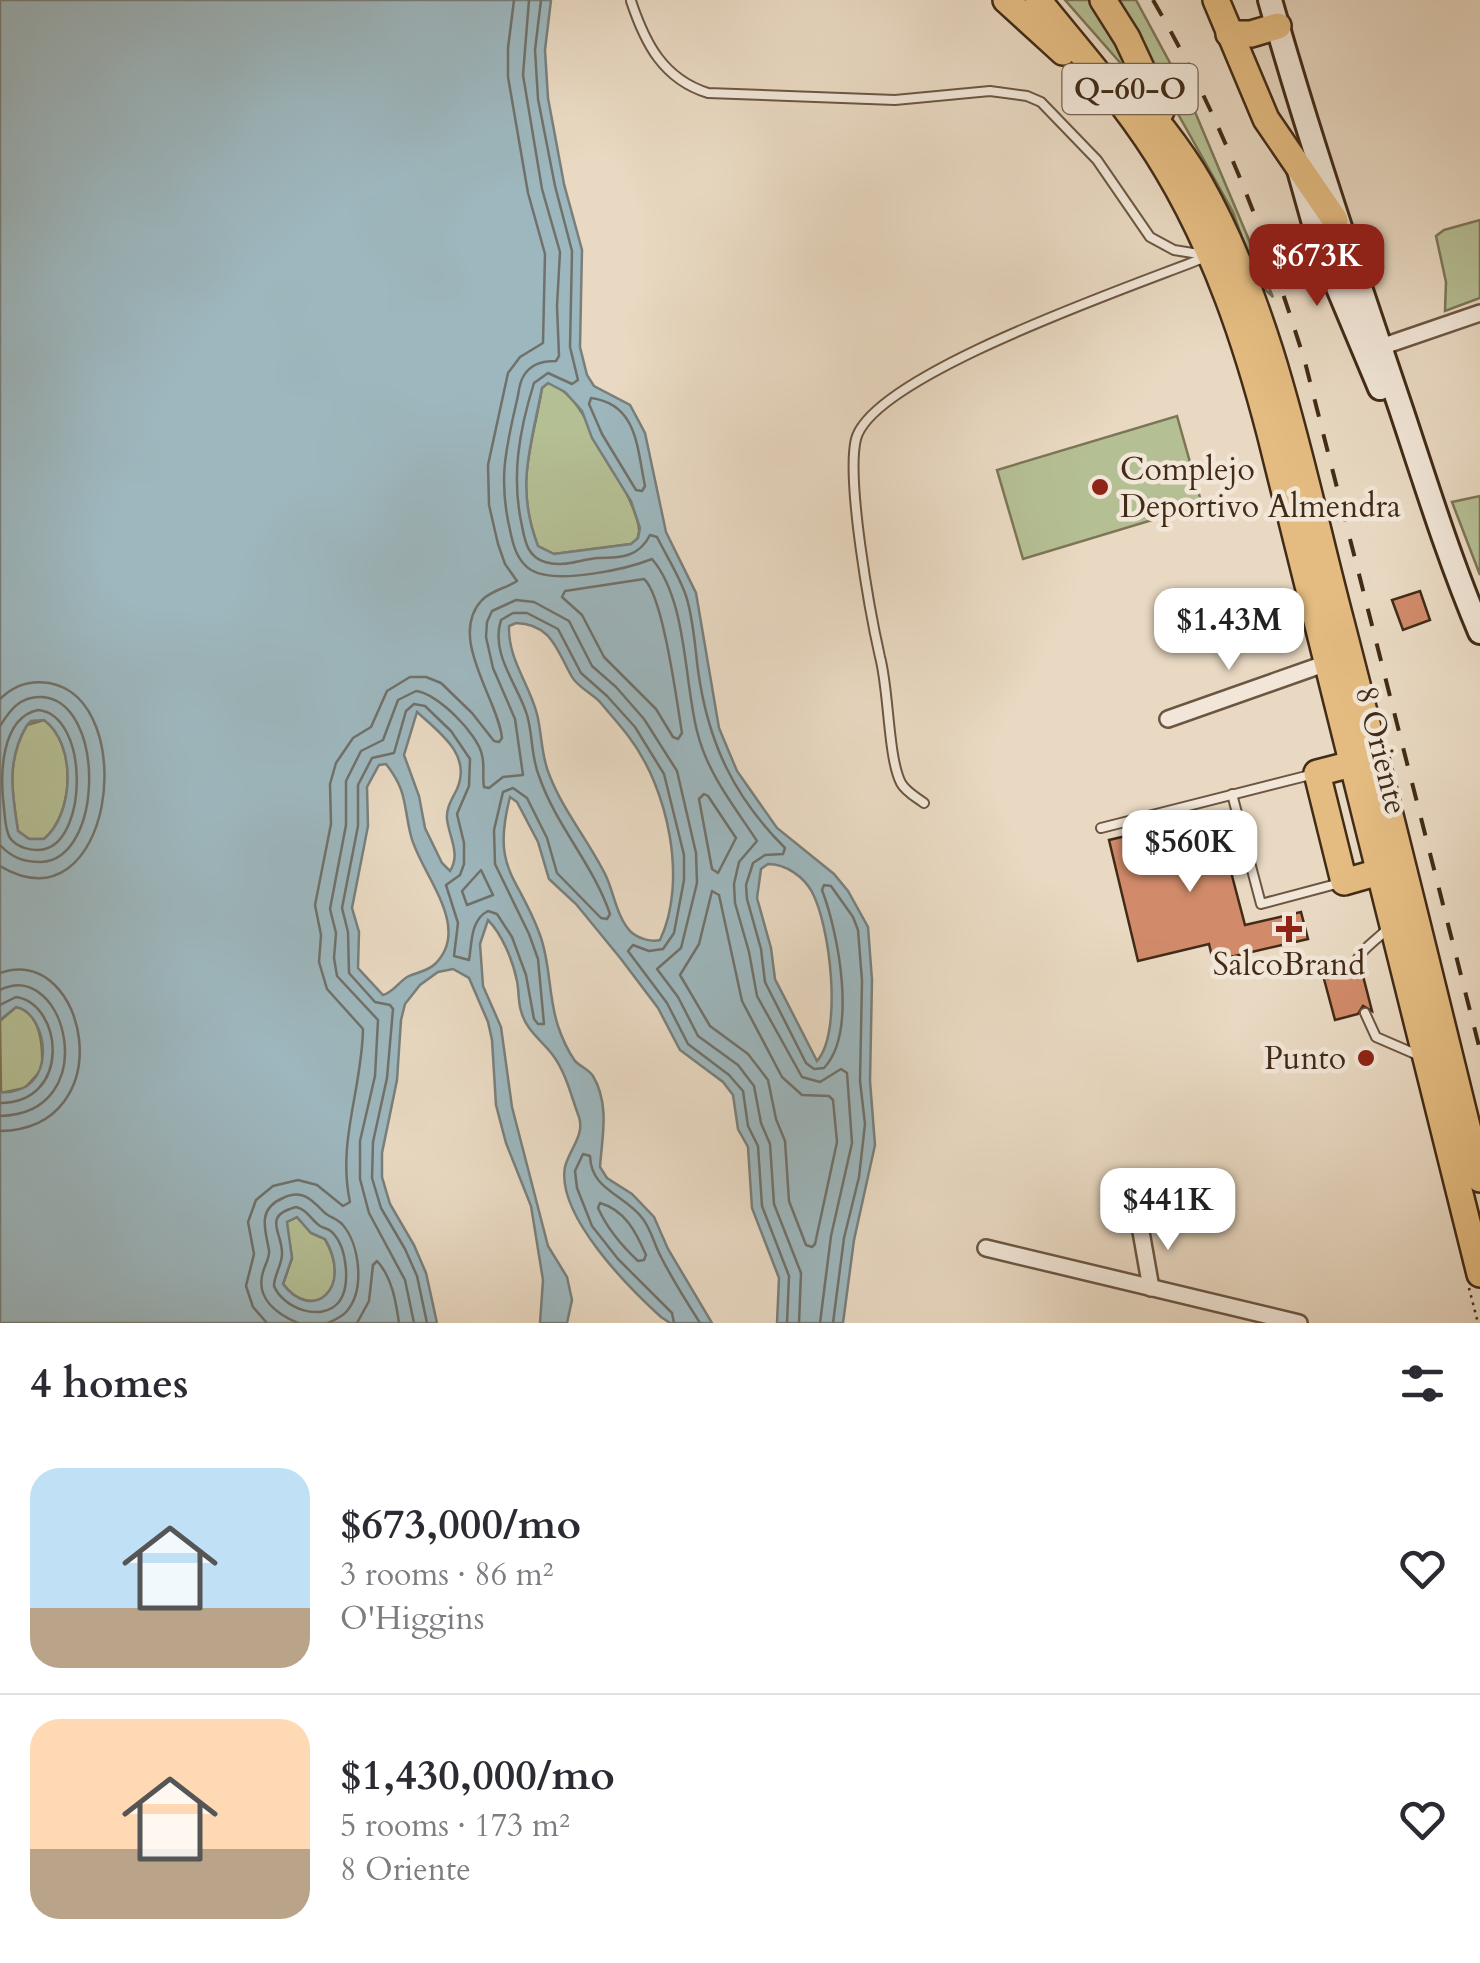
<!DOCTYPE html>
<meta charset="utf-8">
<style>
:root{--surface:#fff;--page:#f2f2f3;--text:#2b2b33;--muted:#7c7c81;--line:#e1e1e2;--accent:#8f2418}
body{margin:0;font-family:Cardo,serif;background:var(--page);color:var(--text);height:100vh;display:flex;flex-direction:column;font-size:38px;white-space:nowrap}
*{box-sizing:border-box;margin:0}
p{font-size:32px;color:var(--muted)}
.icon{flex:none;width:55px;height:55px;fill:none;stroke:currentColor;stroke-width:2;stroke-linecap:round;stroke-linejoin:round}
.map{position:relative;height:1323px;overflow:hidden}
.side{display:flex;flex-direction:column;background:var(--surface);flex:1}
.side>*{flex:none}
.price{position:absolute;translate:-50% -85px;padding:0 22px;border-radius:20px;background:#fff;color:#222;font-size:32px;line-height:65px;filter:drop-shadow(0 2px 5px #0008)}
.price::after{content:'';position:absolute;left:50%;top:60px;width:30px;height:22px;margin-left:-15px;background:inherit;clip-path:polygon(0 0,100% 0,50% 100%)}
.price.selected{background:var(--accent);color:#fff}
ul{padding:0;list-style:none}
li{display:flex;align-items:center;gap:30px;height:250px;padding:0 30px}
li+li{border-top:2px solid var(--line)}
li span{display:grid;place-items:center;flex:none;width:280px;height:200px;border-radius:30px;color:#555}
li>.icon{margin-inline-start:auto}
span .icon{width:120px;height:120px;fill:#fffc;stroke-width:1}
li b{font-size:42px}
h2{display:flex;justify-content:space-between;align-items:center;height:120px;padding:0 30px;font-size:42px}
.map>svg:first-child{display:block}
</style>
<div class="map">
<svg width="1480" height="1323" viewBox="0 0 1480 1323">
<rect width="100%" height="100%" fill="#e9d9c2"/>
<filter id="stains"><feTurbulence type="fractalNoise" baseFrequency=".002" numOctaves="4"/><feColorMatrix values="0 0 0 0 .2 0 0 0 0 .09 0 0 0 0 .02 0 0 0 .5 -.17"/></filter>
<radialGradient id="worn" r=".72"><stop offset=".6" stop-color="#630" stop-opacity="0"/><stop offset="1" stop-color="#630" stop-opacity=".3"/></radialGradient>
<g fill="#b5bf94" stroke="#7c7556" stroke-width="2.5">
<path d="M1065 0H1092L1138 83Z"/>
<path d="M1114 0H1136L1190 100 1273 297 1258 283 1233 212Z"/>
<path d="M1480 220V298L1445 311 1446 282 1436 236 1444 230Z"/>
<path d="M548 383C562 387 574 400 582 413 595 432 641 512 639 532 638 540 637 539 631 544L554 554 538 546C514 483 532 449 542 388Z"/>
<path d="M1177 416 1202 505 1023 559 997 470Z"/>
<path d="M1480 496V575L1452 502Z"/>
<path d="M44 720C77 744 74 814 44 839H29L18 831C12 793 6 760 27 725Z"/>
<path d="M16 1007C41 1012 43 1047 42 1069L25 1088 1 1093 0 1021Z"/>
<path d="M297 1217 311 1233 325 1239C354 1289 313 1323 283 1284L292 1258 286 1222Z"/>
</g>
<path fill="#9db7be" stroke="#797f7b" stroke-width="2.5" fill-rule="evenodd" d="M0 0H551L545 50 548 98 564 184 582 250 580 347 587 375 594 386 630 405 645 433 666 532 696 593 719 728 737 771 777 828 834 874 848 891 868 927 872 980 870 1081 875 1145 854 1240 843 1323H777L779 1278 752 1208 748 1147 738 1129 733 1095 723 1082 680 1050 658 1008 621 959 576 904 549 879 538 842 517 802 510 797C491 871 518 874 540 935 551 965 548 996 558 1026 562 1038 568 1051 575 1061 580 1066 589 1070 593 1076 610 1105 602 1137 600 1167L607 1178 632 1194 654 1217 668 1249 712 1323H670L661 1317C629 1288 556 1215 565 1167 569 1150 585 1135 579 1117 571 1096 566 1072 552 1054 540 1039 526 1030 521 1011 518 1001 519 991 517 981 513 961 502 934 488 920L480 944 483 986 501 1027 512 1107 548 1246 567 1277 572 1300 567 1323H540L543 1280 531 1206 506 1143 496 1105 492 1040 488 1022 469 978 453 969 438 972 420 985 405 1004 401 1020 397 1080 382 1153V1177L390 1204 414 1245 426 1273 437 1323H0V1092C60 1096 49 1013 16 1007L0 1020ZM548 383 565 392 582 411 592 438 631 501 640 528 638 538 631 544 554 554 538 546C515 487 531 446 542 388ZM516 623C552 624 557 651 572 677 578 687 591 693 600 702 609 713 621 726 629 737 668 788 688 881 660 940 651 942 639 939 631 932 617 918 614 893 606 876 589 841 563 811 549 774 541 755 542 734 537 714 529 683 508 660 509 626ZM417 712C440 733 472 755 457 789 452 799 446 808 447 819 449 837 461 854 450 871L442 863 425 828 419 796 404 755ZM44 720C77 744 74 814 44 839H29L18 831C12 793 6 760 27 725L31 721ZM386 764C408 792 403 805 411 836 420 873 473 927 435 964 427 972 416 972 407 977 398 983 393 992 383 995L358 968 359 932 352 908 368 826 367 787 379 765ZM768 864C786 864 804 877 812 892 830 925 843 1032 817 1061L775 979 771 948 757 898 761 869ZM297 1217 311 1233 325 1239C354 1289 312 1323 283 1284L292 1258 287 1222Z"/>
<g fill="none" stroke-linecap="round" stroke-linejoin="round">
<g stroke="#70716a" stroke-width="2.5">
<path d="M529 0 523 75 542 189 560 252 557 306 559 356 556 361C542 361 530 364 523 377 519 384 519 392 517 400 506 448 498 479 510 530 513 545 517 561 531 570 556 585 627 569 652 559 687 600 684 680 697 731 707 773 734 806 757 841L739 862 734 884 735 903 749 952 757 996 802 1077 820 1082 841 1069 847 1073 852 1143 831 1236 820 1323"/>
<path d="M541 0 535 50 538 99 555 186 572 251 570 347 578 380 572 384 548 373 534 383C519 431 511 477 522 526 525 542 528 557 545 562 563 568 581 559 598 558 621 558 639 557 650 535L657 537C666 555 678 574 685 593 693 614 695 647 698 670 708 743 734 797 785 848L783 854 765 855 753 863 746 885 747 899 761 949 765 982 806 1063 814 1069 824 1068C858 1032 838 932 822 890L824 885 831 886 853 917 858 930 862 981 860 1081 865 1124 859 1177 844 1238 833 1323"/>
<path d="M591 398C638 404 637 449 645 486L642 491 636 490 602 434 589 404Z"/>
<path d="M644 579C663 595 677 703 682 733L678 739 673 737 656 709 604 657 582 615 562 597 565 591Z"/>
<path d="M0 699C13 686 30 680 49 683 142 699 113 933 0 866"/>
<path d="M38 710C89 715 88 838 45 849 34 852 17 848 10 838 5 830 5 817 4 808 0 777 0 718 38 710Z"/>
<path d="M0 726C10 710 20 696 42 697 106 701 104 860 41 862 24 862 12 858 0 845"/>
<path d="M704 794 708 796 736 838 718 873 712 869 699 799Z"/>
<path d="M481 870 493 895 467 905 462 891Z"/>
<path d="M712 891 719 895 742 1001 782 1077 802 1095 829 1096 833 1100 837 1142 815 1244 812 1247 806 1245 789 1201 785 1141 776 1119 768 1080 748 1054 710 1026 680 975 699 944Z"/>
<path d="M0 973C88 943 123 1129 0 1131"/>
<path d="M0 990C66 957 105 1114 0 1116"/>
<path d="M0 1005 16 997C63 1004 72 1103 0 1103"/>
<path d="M600 1203C625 1210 636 1232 646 1255L644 1260 638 1261C622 1246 607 1228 598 1208Z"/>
<path d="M296 1207C308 1210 310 1219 320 1226 327 1230 327 1227 333 1233 347 1248 351 1286 339 1302 321 1323 283 1308 274 1286 274 1275 282 1265 282 1254 283 1233 261 1216 296 1207Z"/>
<path d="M267 1323 253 1307 246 1286 254 1254 248 1222 256 1200 273 1186 298 1180 317 1185 343 1206 350 1202C337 1142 362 1089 363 1029L327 989 319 962 321 935 315 905 331 824 330 784 336 763 353 738 371 727 387 691 410 677H426L441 683 472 713 494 741 499 742 502 738C498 699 447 637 482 600 492 590 507 588 517 581L505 564 498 544 489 505 488 465 508 373 520 357 543 343 545 254 528 193 508 77V48L514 0"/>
<path d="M298 1323C277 1314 255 1298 263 1272 265 1264 270 1258 269 1250 265 1229 257 1209 283 1198 302 1189 311 1199 323 1211 328 1217 336 1218 342 1224 360 1244 365 1290 347 1311 342 1317 335 1320 328 1323"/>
<path d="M357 1323 369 1301 373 1265 377 1261C392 1277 396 1302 399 1323"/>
<path d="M414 1323 405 1280 369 1213 360 1179V1141L375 1076 378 1020 337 976 334 958 336 933 330 909 346 825V781L361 751 383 740 398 700 416 691C437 693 478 734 482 755 485 766 482 777 484 787L489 788 503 777 523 775 515 719 493 668 486 637 487 622 492 611 516 600 534 602 569 621 592 666 616 687 644 719 677 771 696 853 697 883 681 948 657 969 678 997 698 1036 738 1065 754 1086 761 1123 770 1144 774 1204 801 1273 799 1323"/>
<path d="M427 1323 417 1276 405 1249 381 1208 372 1178 373 1142 387 1078 393 1009 390 1005 375 1002 349 973 348 932 342 908 358 826V785L372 758 394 753 406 711 414 704 425 706 451 731 470 759 469 786 457 814 464 843V864L460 875 446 885 458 923 454 956 469 960C472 944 470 920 488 911L497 914 512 937 526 975 534 1019 538 1024H544L538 959 529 934 495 864 494 830 503 792 513 788 527 798 547 838 557 873 601 918 607 919 610 914C593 864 556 826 539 776 531 757 533 735 527 715 518 685 490 654 501 620L513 613H527L558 629 581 673 607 696 635 727 664 774 684 855V880L674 933 663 949 649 951 633 945 628 951 667 1003 688 1044 729 1075 743 1091 748 1126 758 1146 762 1206 789 1276 787 1323"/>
<path d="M674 1323 672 1313 618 1259 592 1226 577 1188 575 1171 583 1154 590 1156C591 1191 625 1194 643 1219 651 1230 654 1243 660 1255 672 1279 686 1301 700 1323"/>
</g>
</g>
<g fill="#d18b6a" stroke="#422b17" stroke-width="2.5">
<path d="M1420 591 1430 620 1403 630 1392 600Z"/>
<path d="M1216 815 1245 925 1301 912 1308 939 1213 961 1209 944 1138 961 1109 840Z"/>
<path d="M1362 972 1372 1011 1363 1006 1358 1014 1335 1020 1324 979 1348 973 1356 978Z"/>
</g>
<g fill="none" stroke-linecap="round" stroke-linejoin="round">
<g stroke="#6c5642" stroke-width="12">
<g id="lane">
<path d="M631 1C645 43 663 79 708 93L895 100 990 91 1027 96 1041 102 1097 160 1150 237 1174 250 1205 255"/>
<path d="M1232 794 1261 904 1340 883"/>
<path d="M924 803C916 797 906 792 901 783 888 758 889 690 880 657 870 613 846 480 856 439 873 374 1139 284 1206 257"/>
<path d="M1101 828 1314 774"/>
<path d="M1355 971C1353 954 1375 942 1386 930"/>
<path d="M1365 1013 1376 1037 1420 1056"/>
</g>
</g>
<g stroke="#6c5642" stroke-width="20">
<g id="street">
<path d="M1375 349 1480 313"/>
<path d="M1168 719 1327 663"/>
<path d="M1140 1226 1151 1288"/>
<path d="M986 1248 1299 1323"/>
</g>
</g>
<g stroke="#422b17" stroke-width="28">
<g id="secondary">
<path d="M1270 0C1309 138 1355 273 1401 409 1426 484 1449 559 1480 632"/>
<path d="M1299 170 1320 245 1380 388"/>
</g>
</g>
<g stroke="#422b17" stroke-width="30">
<g id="primary">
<path d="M1006 0 1063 52"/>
<path d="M1038 0C1082 55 1131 109 1167 170 1216 252 1246 341 1270 433L1480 1274"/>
<path d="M1103 0 1127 38 1161 111"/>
<path d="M1216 0 1266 119 1335 220"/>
<path d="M1229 34H1251L1278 26"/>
<path d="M1123 81C1151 114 1179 147 1200 184 1275 318 1302 475 1341 622 1389 807 1434 993 1480 1179"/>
<path d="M1367 768 1352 764 1317 773 1344 882 1379 872"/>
</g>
</g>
<g stroke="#422b17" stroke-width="2.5" stroke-dasharray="2.5 5" stroke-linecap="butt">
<path d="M1069 72 1081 85"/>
<path d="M1469 1288 1478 1323"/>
</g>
<use href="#lane" stroke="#f1e6d7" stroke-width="8"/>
<use href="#street" stroke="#f1e6d7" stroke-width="15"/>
<use href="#secondary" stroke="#f1e6d7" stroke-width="22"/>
<use href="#primary" stroke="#e4bc81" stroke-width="25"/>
<path stroke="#422b17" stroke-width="4" stroke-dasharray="18 18" stroke-linecap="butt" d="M1153 0C1220 115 1266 236 1305 362L1480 1050"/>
</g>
<g fill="#8f2418" stroke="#f1e6d7" stroke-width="4">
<circle cx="1100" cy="487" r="10"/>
<path d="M1284 914h10v10h10v10h-10v10h-10v-10h-10v-10h10z"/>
<circle cx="1366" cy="1058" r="10"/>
</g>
<g text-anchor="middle" stroke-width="9" stroke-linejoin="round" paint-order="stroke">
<rect fill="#f1e6d7" stroke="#766351" stroke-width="2.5" x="1062.5" y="64" width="135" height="50" rx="8"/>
<g font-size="30" font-weight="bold" fill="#422b17">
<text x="1130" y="99">Q-60-O</text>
</g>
<g font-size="32" fill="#422b17" stroke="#f1e6d7" text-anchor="start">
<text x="1120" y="480">Complejo<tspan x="1120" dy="37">Deportivo Almendra</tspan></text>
<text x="1289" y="975" text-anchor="middle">SalcoBrand</text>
<text x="1346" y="1069" text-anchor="end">Punto</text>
</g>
<g font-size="32" fill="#422b17" stroke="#f1e6d7">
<text transform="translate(1382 750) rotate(76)" y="11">8 Oriente</text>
</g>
</g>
<rect width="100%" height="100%" filter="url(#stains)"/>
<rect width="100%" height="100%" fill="url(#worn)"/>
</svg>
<b class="price selected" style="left:1317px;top:309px">$673K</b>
<b class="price" style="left:1229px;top:673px">$1.43M</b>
<b class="price" style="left:1190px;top:895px">$560K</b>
<b class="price" style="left:1168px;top:1253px">$441K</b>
</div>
<section class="side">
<h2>4 homes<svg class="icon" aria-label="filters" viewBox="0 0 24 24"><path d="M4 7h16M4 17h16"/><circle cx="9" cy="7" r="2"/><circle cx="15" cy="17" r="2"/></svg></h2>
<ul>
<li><span style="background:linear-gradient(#bfe0f5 70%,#b9a48a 0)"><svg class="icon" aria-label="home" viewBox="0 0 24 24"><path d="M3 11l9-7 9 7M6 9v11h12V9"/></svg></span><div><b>$673,000/mo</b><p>3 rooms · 86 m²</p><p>O'Higgins</p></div><svg class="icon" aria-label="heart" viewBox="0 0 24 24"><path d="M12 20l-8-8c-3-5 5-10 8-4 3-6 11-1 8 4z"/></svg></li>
<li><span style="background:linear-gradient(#ffd9b3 65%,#b9a48a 0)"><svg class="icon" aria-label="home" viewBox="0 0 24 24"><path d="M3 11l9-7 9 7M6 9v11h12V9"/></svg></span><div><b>$1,430,000/mo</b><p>5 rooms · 173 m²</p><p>8 Oriente</p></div><svg class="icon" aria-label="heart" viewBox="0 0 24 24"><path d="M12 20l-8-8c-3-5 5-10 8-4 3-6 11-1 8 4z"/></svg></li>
</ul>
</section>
